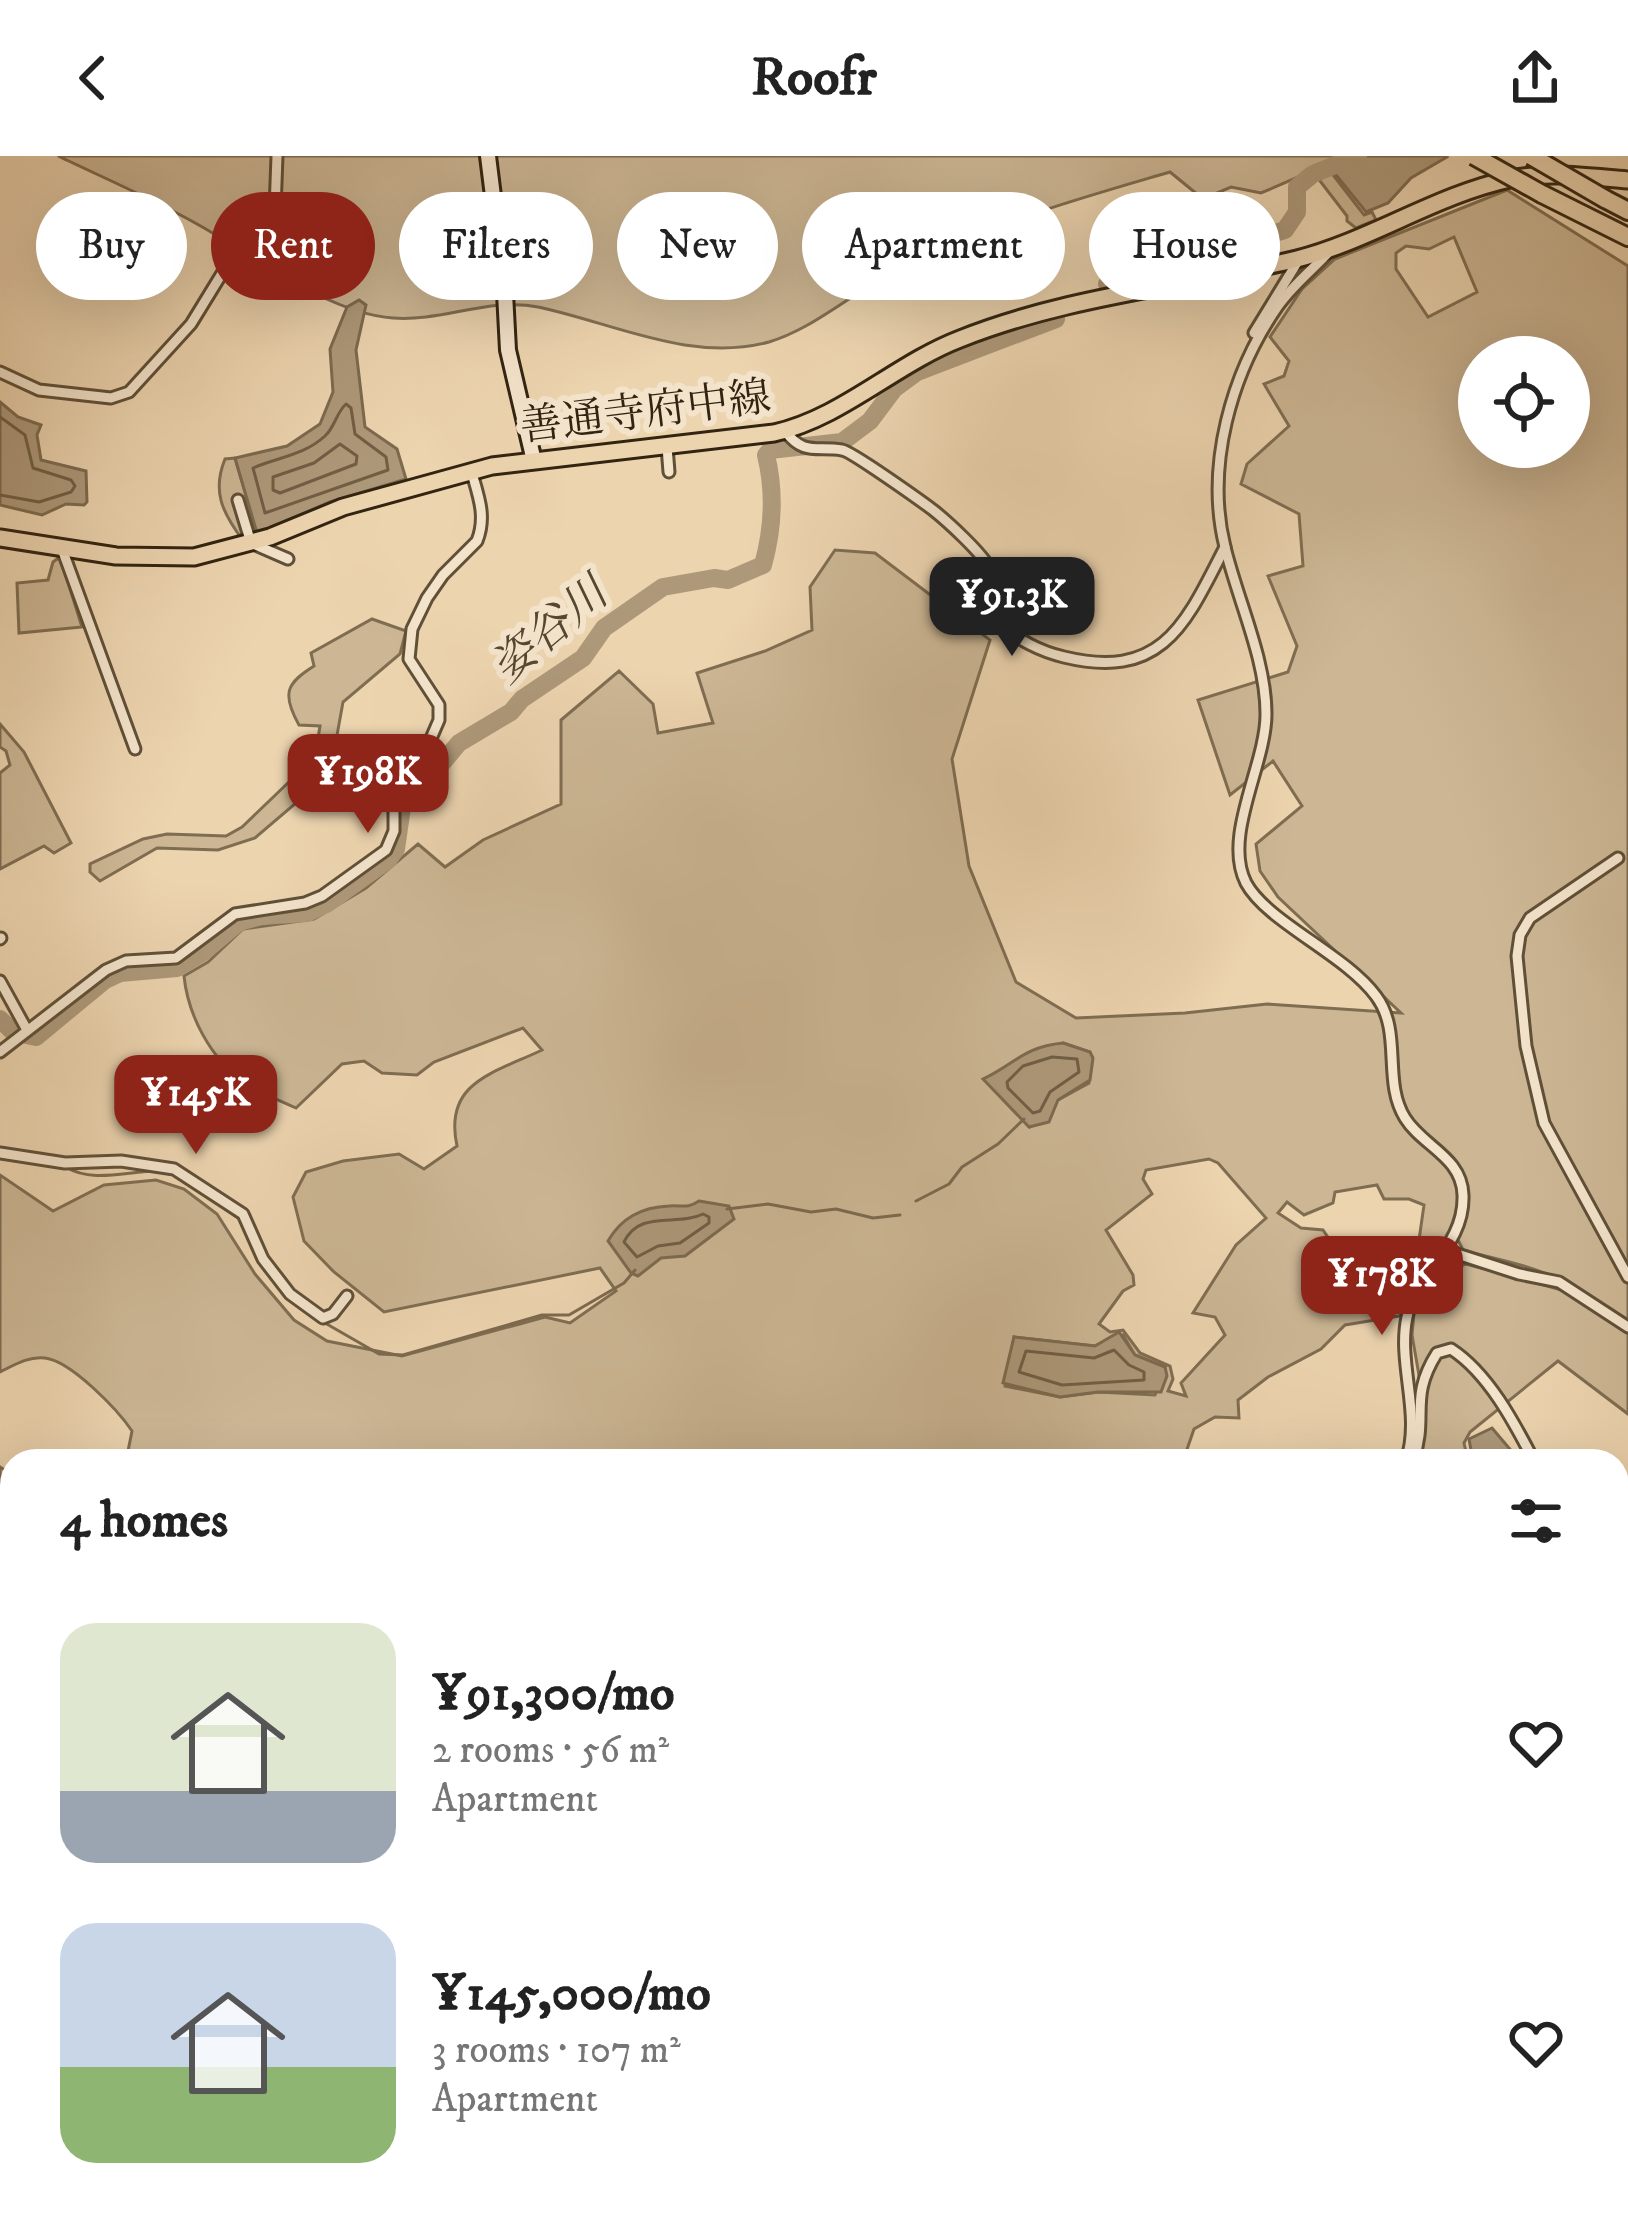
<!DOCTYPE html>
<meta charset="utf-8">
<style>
:root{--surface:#fff;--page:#f2f2f2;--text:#222;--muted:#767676;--accent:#8f2418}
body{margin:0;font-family:"IM FELL DW Pica","Noto Serif JP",serif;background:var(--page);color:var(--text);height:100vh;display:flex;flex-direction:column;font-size:45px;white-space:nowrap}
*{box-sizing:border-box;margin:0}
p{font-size:39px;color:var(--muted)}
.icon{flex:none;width:66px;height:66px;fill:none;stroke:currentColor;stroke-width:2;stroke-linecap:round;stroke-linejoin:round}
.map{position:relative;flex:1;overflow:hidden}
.side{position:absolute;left:0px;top:1293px;width:1629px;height:771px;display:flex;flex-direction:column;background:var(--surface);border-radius:36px 36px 0 0;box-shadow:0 12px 48px #0002}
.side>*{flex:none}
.top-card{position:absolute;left:36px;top:36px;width:1557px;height:108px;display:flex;gap:24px}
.fabs{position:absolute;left:1458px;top:180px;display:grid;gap:24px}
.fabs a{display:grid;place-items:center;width:132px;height:132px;border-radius:50%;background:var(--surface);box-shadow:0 12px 48px #0002;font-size:60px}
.price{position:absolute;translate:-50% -102px;padding:0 27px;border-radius:24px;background:var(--accent);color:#fff;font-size:39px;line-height:78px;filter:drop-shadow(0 3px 6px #0008)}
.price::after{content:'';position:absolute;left:50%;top:72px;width:36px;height:27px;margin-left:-18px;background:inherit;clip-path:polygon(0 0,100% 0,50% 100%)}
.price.active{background:#222;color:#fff}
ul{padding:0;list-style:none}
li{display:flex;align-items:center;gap:36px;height:300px;padding:0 60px}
li span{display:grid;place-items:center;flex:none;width:336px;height:240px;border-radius:36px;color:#555}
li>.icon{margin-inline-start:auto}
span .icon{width:144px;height:144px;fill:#fffc;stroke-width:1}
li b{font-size:51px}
h2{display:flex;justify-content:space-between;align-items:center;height:144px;padding:0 60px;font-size:51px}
.tag{padding:0 42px;border-radius:54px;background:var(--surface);box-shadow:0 12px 48px #0002;font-size:42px;line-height:108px}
.tag.active{background:var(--accent);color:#fff}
header{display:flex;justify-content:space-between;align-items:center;height:156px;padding:0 60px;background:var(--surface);font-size:54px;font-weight:700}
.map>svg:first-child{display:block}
</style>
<header><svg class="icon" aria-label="back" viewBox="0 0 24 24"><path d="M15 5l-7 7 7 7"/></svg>Roofr<svg class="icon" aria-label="share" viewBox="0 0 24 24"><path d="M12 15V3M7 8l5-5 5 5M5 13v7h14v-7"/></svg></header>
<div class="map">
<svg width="1628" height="2062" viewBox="0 0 1628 2062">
<rect width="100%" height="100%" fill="#ecd4af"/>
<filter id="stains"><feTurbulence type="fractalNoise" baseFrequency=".00167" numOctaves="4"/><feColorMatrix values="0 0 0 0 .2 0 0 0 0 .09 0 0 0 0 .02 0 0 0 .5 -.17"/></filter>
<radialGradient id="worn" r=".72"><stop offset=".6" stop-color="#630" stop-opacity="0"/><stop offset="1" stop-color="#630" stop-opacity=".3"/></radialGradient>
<g fill="#ccb694" stroke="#7f6d52" stroke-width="3" fill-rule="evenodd">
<path d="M58 0H1337L1326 9 1261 37 1231 31 1203 43 1170 16C1092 39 1012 61 938 96 911 110 883 123 857 138 828 156 802 176 769 186 690 207 614 167 538 151 490 141 441 166 393 162 329 158 253 99 197 68 153 43 104 22 58 0Z"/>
<path d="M1330 15 1364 59 1372 56 1376 64 1356 72 1347 65V60L1317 21Z"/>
<path d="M1507 34 1628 110V1258L1558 1205 1470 1276 1464 1287 1468 1305H1416L1425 1254 1412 1179 1414 1157 1439 1117 1466 1108 1569 1136 1574 1132C1541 1110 1500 1105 1463 1094L1458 1084 1463 1060 1419 1122 1403 1113 1419 1084 1424 1049 1409 1043H1384L1377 1029 1335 1036 1333 1047 1304 1059 1287 1046 1278 1057 1301 1072 1323 1074 1331 1086 1339 1114 1395 1116 1410 1136 1400 1160 1345 1169 1321 1193 1268 1221 1238 1244 1239 1262 1215 1261 1194 1273 1183 1305H126L132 1275C118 1254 71 1205 45 1202 29 1200 14 1209 0 1216V1019L53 1055 104 1029 156 1024 184 1033 217 1058 255 1118 294 1164 327 1185 402 1200 545 1161 570 1167 616 1135 600 1112 384 1156 334 1116 304 1085 293 1041 306 1016 343 1005 399 998 424 1013 457 990C443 926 494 917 542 894L523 872 434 906 417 919 382 917 364 905 342 908 296 952C279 944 259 937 244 926 210 902 188 859 184 820L208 806 243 773 314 763 366 732 418 688 445 711 483 684 561 648V564L619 515 653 548 658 577 713 567 697 517 765 495 812 474 810 431 835 394 875 397 990 484 952 603 969 710 1016 826 1076 862 1185 857 1267 848 1401 857 1278 741 1260 715 1256 688 1302 650 1273 605 1230 639 1198 544 1288 516 1297 490 1268 420 1303 410 1299 358 1241 328 1247 308 1289 270 1264 228 1284 220 1289 205 1270 181 1302 133 1335 103ZM1454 81 1477 136 1428 161 1396 113V97L1406 90 1429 93ZM1479 201H1569V291H1479ZM1063 887 1090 896 1089 927 1058 944 1030 971 984 923ZM1209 1003 1218 1007 1266 1062 1236 1089 1193 1157 1215 1161 1225 1179 1181 1227 1186 1240 1168 1235 1173 1223 1170 1210 1140 1197 1123 1174 1110 1176 1099 1168 1123 1135 1134 1129 1133 1119 1106 1074 1152 1038 1143 1023 1146 1014ZM1123 1179 1135 1199 1165 1211 1155 1239 1098 1236 1060 1241 1005 1230 1014 1181 1095 1190Z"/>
<path d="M235 302 257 377 242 383C222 356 212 335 225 303Z"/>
<path d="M60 401 82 471 19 477 17 427 48 424 53 406Z"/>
<path d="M372 463 406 475 400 498 343 546 330 618 255 682 218 694 157 692 100 725 90 716V708L143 683 167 678 226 680 242 671 315 601 320 570 299 569C281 537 287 527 314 510L311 497Z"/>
<path d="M0 568 24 596 71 687 54 697 44 690 0 713V617L10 609 6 595 0 591Z"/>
<path d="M0 1311 12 1318V1789L0 1772Z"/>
<path d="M224 2052H688L687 2062H340L313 2055 302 2062H236Z"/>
<path d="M1023 2052H1180L1164 2062H991Z"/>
<path d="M1233 2052H1314L1299 2062H1231Z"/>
</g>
<g fill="#ad9879" stroke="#7c6a4f" stroke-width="3">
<path d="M1341 0H1446L1447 1 1411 22 1388 47 1366 56 1328 9Z"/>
<path d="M359 144 366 149 356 194 365 271 397 293 406 323 330 346 257 377 235 302 287 290 320 268 333 236 330 193 347 151Z"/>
<path d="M0 246 18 261 41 269 37 279 41 304 86 315 87 346 84 349 66 348 42 359 0 349Z"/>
<path d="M1063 887 1090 896 1093 902 1090 924 1058 944 1049 966 1029 971 983 923C1015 908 1023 891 1063 887Z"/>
<path d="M699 1045 729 1050 734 1063 685 1100 661 1102 638 1120 631 1117 608 1085C621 1062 643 1051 669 1050 683 1049 687 1053 699 1045Z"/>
<path d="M1119 1176 1135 1199 1165 1211 1167 1220 1161 1236H1098L1060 1241 1003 1227 1014 1181 1095 1190Z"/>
<path d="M1492 1272 1520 1305H1473L1469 1283Z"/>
</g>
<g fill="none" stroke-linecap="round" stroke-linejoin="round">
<g stroke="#705e45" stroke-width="3">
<path d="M346 248 351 252 355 278 386 301 388 314 265 357 253 312C278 301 303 300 325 280 335 271 336 257 346 248Z"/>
<path d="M0 261 25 279 33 312 71 324 75 330 71 336 39 346 0 339"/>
<path d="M340 288 357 300 356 308 280 337 273 334V321L314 307Z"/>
<path d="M1052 901 1077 903 1079 916 1050 936 1040 955 1033 957 1008 932 1007 926 1023 910Z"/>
<path d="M703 1058 709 1061V1067L680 1087 658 1090 637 1101 624 1086C640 1053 677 1071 703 1058Z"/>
<path d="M1114 1194 1129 1209 1144 1216V1224L1062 1229 1019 1216 1026 1195 1094 1202Z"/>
</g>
<g stroke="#7c6a4f" stroke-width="3">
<path d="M66 1011C93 1028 130 1014 161 1015"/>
<path d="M186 1026 241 1064"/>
<path d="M916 1045 949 1028 962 1011 998 988 1024 963"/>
<path d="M727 1053 768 1048 811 1056 836 1053 873 1062 900 1059"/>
<path d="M325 1167 379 1198 403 1199 542 1159H569L624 1127 635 1114"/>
<path d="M1617 1753 1628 1759"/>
<path d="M1617 1894 1628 1892"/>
</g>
<g stroke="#ad9879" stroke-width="18">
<path d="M1107 128 1285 74 1297 56V31L1313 18 1358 0"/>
<path d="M0 863 13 876 36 881 105 824 120 817 177 812 202 797 239 766 261 760 307 757 328 747 388 704 396 693 404 637 411 630 443 606 459 587 511 556 522 543 583 502 604 472 663 431 714 422 728 424 763 409C773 373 775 336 766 299L770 294 842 286 870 265 894 233 917 216 1056 163"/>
<path d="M186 2052 198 2062"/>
<path d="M27 2062 44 2052"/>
<path d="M1180 2062 1192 2052"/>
</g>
<g stroke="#605038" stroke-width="15">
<g id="street">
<path d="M1328 97C1312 114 1292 130 1278 150 1231 217 1205 311 1225 391 1238 445 1266 503 1266 558 1266 609 1222 680 1246 727 1267 766 1345 798 1376 840 1403 876 1382 925 1405 962 1422 990 1462 1001 1463 1039 1465 1090 1417 1115 1407 1161 1397 1207 1422 1259 1406 1305"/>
<path d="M1254 177 1298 105"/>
<path d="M0 216 39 234 111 242 129 236 191 168 248 75 275 54 277 0"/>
<path d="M785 275C804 300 816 290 842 294 851 295 921 345 933 354 947 365 983 398 990 413 997 430 989 451 1001 466 1015 484 1043 496 1064 501 1163 525 1186 467 1225 391"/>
<path d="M667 291 669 316"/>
<path d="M238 344 251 387 288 403"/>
<path d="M62 393 135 593"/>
<path d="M1618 702 1530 762 1520 779 1517 800 1526 890 1544 967 1628 1121"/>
<path d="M0 783 1 782"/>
<path d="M0 825 27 874"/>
<path d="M0 896 106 814 126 805 176 802 235 758 305 747 322 740 386 694 394 675V640L426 594 439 564V549L409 503 412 473 427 442 443 419 477 385C487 360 478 339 471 314"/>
<path d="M0 997 65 1007 121 1005 174 1013 243 1058 263 1103 290 1138 323 1162 333 1158 347 1140"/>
<path d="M1448 1095 1519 1118 1559 1126 1628 1171"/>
<path d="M1413 1305C1429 1260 1408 1243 1437 1197L1451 1193C1488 1217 1514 1266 1534 1305"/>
<path d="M1617 1503 1624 1505 1617 1524"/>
<path d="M1617 1587V1599"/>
<path d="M1617 1644V1653"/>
<path d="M1617 1691 1628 1695"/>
<path d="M1617 1919 1628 1918"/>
<path d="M153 2052 159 2062"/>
<path d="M74 2062 83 2052"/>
<path d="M757 2062 761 2052"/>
<path d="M917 2062 938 2052"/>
<path d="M1418 2062 1430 2052"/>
</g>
</g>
<g stroke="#322411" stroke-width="20">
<path id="secondary" d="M488 0 505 137 508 194 534 305"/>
</g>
<g stroke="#322411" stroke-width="21">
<path id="primary" d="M0 382 116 400 194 401 270 381 343 351 492 310 774 277C842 262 895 208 960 183 1067 140 1186 130 1297 103 1371 84 1436 39 1510 23 1548 15 1589 21 1628 24"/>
</g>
<g stroke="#322411" stroke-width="22">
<g id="highway">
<path d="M1542 38 1628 81"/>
<path d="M1605 43 1628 55"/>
</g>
</g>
<use href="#street" stroke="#f3e3cb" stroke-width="9"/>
<use href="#secondary" stroke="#f3e3cb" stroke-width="14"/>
<use href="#primary" stroke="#ecd4af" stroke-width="15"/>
<use href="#highway" stroke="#ecd4af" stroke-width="16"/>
<g stroke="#322411" stroke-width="22" stroke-linecap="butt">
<g id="highway-bridge">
<path d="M1474 0 1542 38"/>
<path d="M1531 0 1605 43"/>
</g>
</g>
<use href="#highway-bridge" stroke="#ecd4af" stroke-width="16"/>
</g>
<g text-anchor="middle" stroke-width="12" stroke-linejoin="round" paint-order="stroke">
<g font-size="42" fill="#322411" stroke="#f3e3cb">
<text transform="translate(645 254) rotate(-7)" y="15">善通寺府中線</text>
</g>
<g font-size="45" font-style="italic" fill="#574730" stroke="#f3e3cb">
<text transform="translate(548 473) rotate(-40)" y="16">姿谷川</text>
</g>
</g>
<rect width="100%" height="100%" filter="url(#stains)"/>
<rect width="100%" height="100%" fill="url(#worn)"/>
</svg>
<div class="fabs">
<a><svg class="icon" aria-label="locate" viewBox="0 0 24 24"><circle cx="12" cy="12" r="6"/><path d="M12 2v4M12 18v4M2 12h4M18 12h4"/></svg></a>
</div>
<b class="price active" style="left:1012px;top:503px">¥91.3K</b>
<b class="price" style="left:368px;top:680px">¥198K</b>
<b class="price" style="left:196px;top:1001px">¥145K</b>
<b class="price" style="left:1382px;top:1182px">¥178K</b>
<div class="top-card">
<a class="tag">Buy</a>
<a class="tag active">Rent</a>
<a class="tag">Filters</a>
<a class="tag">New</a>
<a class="tag">Apartment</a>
<a class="tag">House</a>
</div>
<section class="side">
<h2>4 homes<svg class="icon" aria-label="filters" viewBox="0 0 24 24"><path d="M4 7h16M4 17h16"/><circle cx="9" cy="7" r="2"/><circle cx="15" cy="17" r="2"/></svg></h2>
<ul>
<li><span style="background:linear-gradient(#dfe7d0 70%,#9aa5b1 0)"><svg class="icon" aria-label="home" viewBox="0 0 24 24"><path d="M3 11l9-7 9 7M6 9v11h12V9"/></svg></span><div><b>¥91,300/mo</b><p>2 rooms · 56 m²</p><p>Apartment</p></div><svg class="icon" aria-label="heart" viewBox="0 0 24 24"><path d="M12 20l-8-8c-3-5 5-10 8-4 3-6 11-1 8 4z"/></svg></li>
<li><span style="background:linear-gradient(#c9d6e8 60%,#8fb573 0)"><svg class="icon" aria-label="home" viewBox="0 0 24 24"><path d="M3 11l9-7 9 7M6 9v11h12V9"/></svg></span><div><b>¥145,000/mo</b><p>3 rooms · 107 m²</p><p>Apartment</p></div><svg class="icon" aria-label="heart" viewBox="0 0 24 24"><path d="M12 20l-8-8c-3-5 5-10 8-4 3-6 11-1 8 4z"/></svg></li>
</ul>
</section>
</div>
